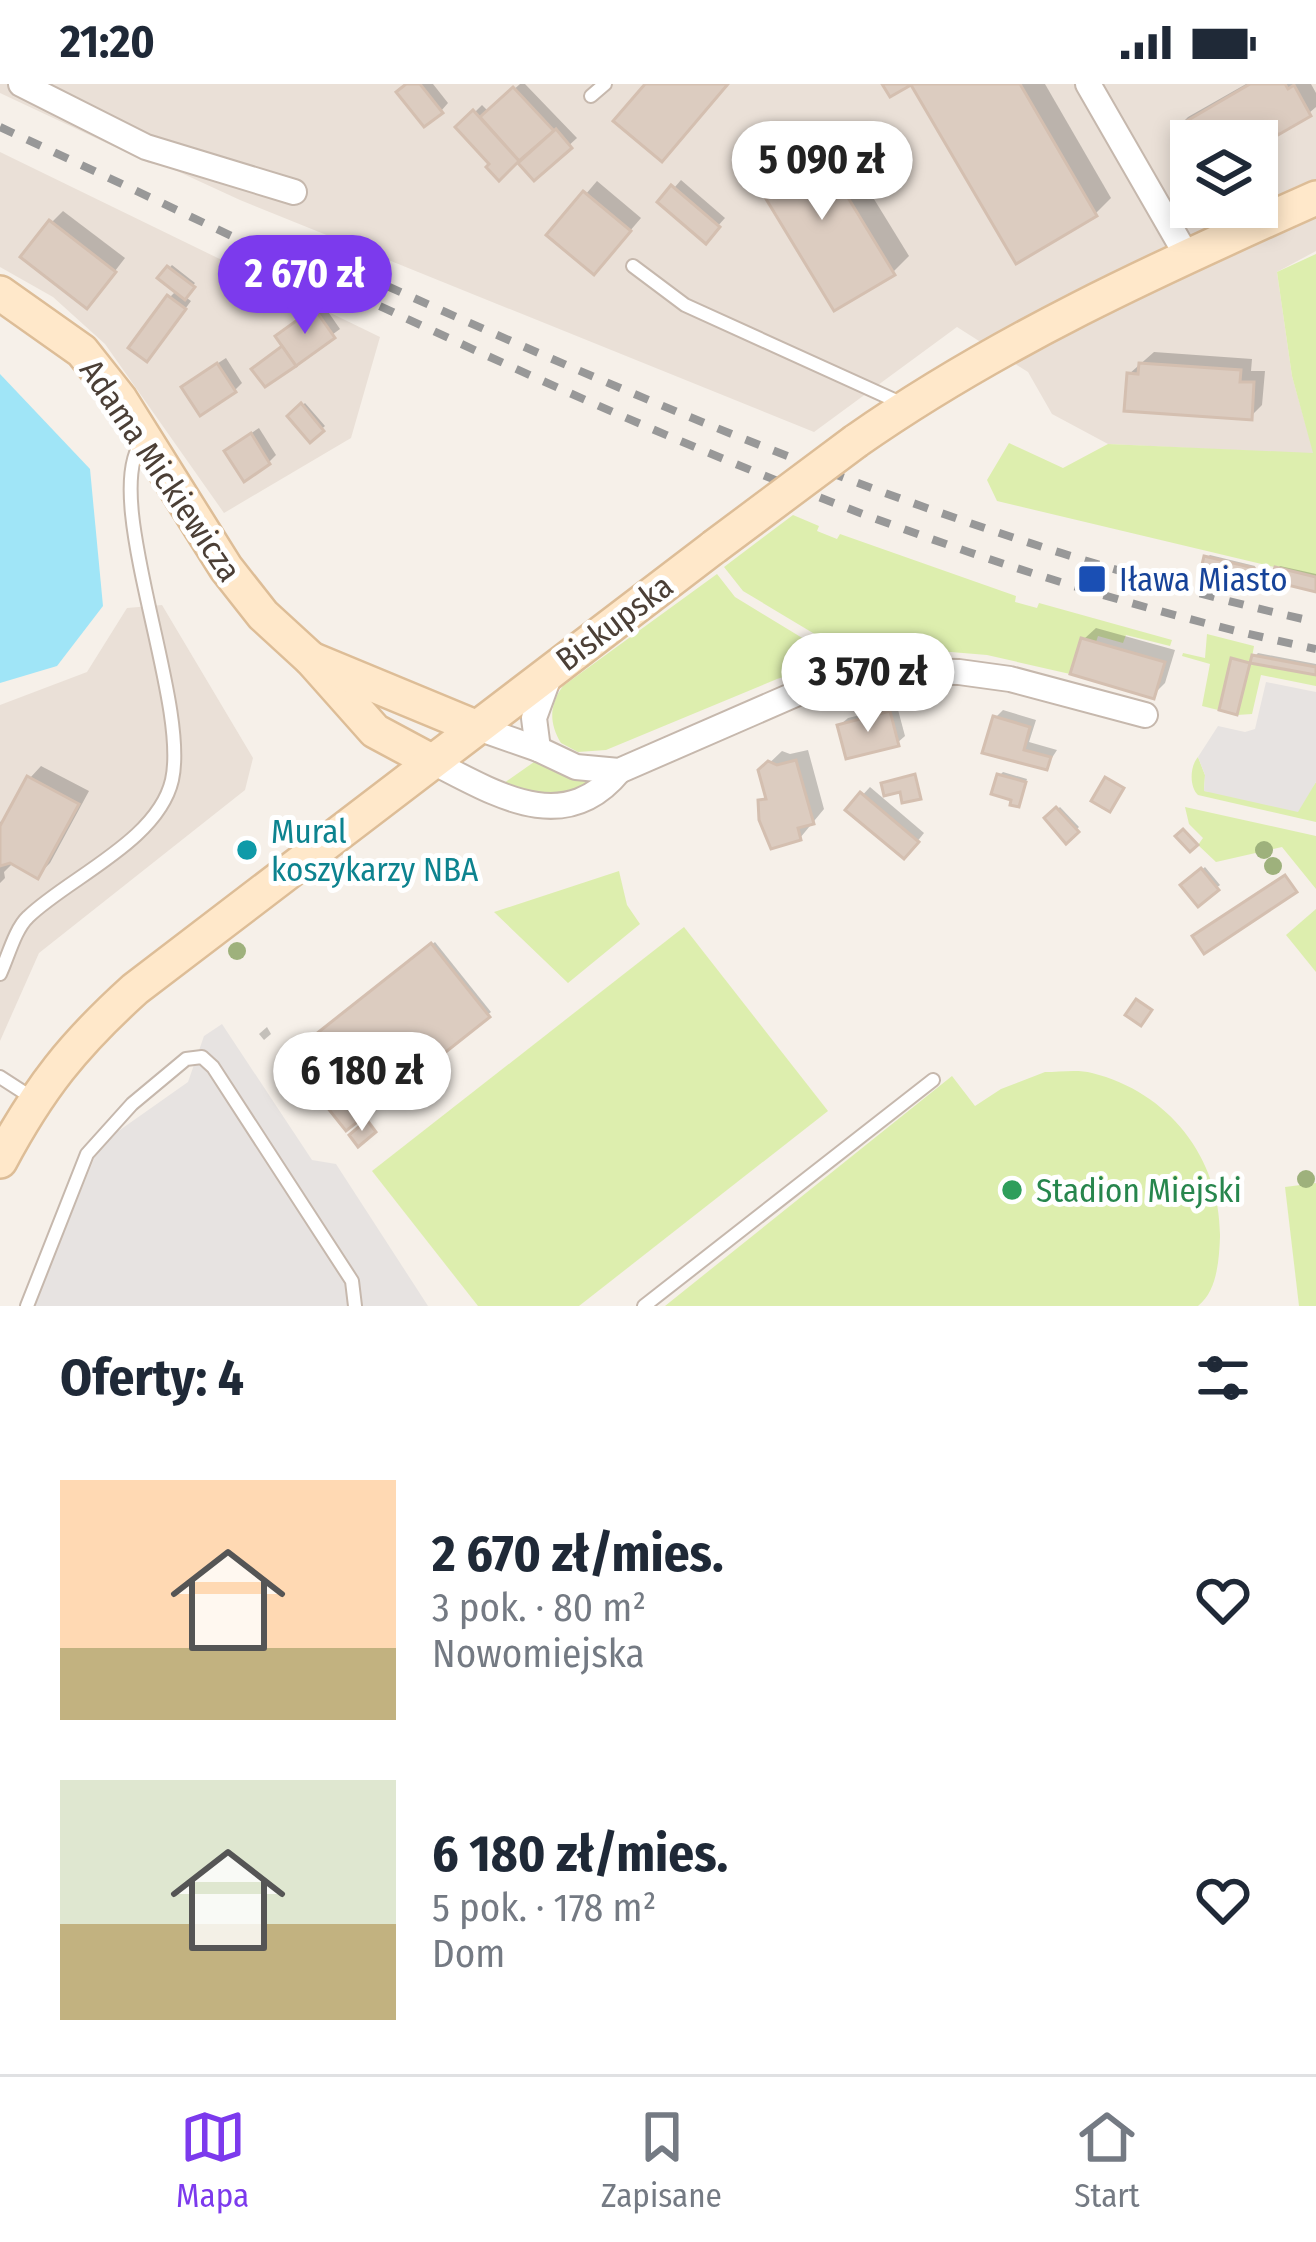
<!DOCTYPE html>
<html lang="pl">
<meta charset="utf-8">
<style>
:root{--surface:#fff;--page:#f2f2f3;--text:#1f2937;--muted:#747a83;--line:#e0e1e3;--accent:#7c3aed}
body{margin:0;font-family:"Fira Sans Condensed",sans-serif;background:var(--page);color:var(--text);height:100vh;display:flex;flex-direction:column;font-size:45px;white-space:nowrap}
*{box-sizing:border-box;margin:0}
p{font-size:39px;color:var(--muted)}
.icon{flex:none;width:66px;height:66px;fill:none;stroke:currentColor;stroke-width:2;stroke-linecap:round;stroke-linejoin:round}
.map{position:relative;height:1222px;overflow:hidden}
.details{display:flex;flex-direction:column;background:var(--surface);flex:1}
.details>*{flex:none}
.controls{position:absolute;left:1170px;top:36px;display:grid;gap:24px}
.controls a{display:grid;place-items:center;width:108px;height:108px;border-radius:0px;background:var(--surface);box-shadow:0 6px 18px #0003;font-size:60px}
.price{position:absolute;translate:-50% -102px;padding:0 27px;border-radius:42px;background:#fff;color:#222;font-size:39px;line-height:78px;filter:drop-shadow(0 3px 6px #0008)}
.price::after{content:'';position:absolute;left:50%;top:72px;width:36px;height:27px;margin-left:-18px;background:inherit;clip-path:polygon(0 0,100% 0,50% 100%)}
.price.on{background:var(--accent);color:#fff}
ul{padding:0;list-style:none}
li{display:flex;align-items:center;gap:36px;height:300px;padding:0 60px}
li span{display:grid;place-items:center;flex:none;width:336px;height:240px;border-radius:0px;color:#555}
li>.icon{margin-inline-start:auto}
span .icon{width:144px;height:144px;fill:#fffc;stroke-width:1}
li b{font-size:51px}
h2{display:flex;justify-content:space-between;align-items:center;height:144px;padding:0 60px;font-size:51px}
.status{display:flex;justify-content:space-between;align-items:center;height:84px;padding:0 60px;background:var(--surface);direction:ltr}
.status svg{height:33px;fill:currentColor}
.tabs{display:flex;justify-content:space-around;align-items:center;height:168px;border-top:3px solid var(--line);background:var(--surface);font-size:33px;color:var(--muted)}
.tabs a{display:grid;justify-items:center;gap:6px}
.tabs .on{color:var(--accent)}
.map>svg:first-child{display:block}
</style>
<div class="status"><b>21:20</b><svg viewBox="0 0 49 12"><path d="M0 12V9h3v3zM5 12V6h3v6zM10 12V3h3v9zM15 12V0h3v12zM26 1h20v11H26zM47 4h2v5h-2z"/></svg></div>
<div class="map">
<svg width="1316" height="1222" viewBox="0 0 1316 1222">
<rect width="100%" height="100%" fill="#f6f0e9"/>
<g fill="#eae0d7" fill-rule="evenodd">
<path d="M0 0H1316V167L1277 188 1292 292 1314 370 1108 360 1052 330 1028 288 957 243 814 348 240 116 164 81 149 79 0 9ZM1191 57H1257V123H1191Z"/>
<path d="M0 68 380 253 351 354 224 429 105 260 53 213 0 183Z"/>
<path d="M162 521 253 674 245 706 39 869 0 957V621L87 588 127 524Z"/>
</g>
<g fill="#ddeeae">
<path d="M1316 170V493L997 417 987 396 1009 359 1063 384 1108 360 1313 369 1292 292 1277 188Z"/>
<path d="M793 431 819 442 817 447 837 455 840 450 1016 512 1015 518 1037 524 1039 519 1172 556 1170 562 1126 551 1123 559 1098 552 1096 558 1082 554 1070 590 987 571 951 568H887L853 573 743 507 724 483Z"/>
<path d="M717 490 735 513 827 569 830 578 777 595 606 666 578 668 561 659C549 639 549 621 563 602Z"/>
<path d="M1207 550 1254 562 1251 579 1316 591V602L1261 591 1252 630 1237 631 1249 579 1232 574 1218 626 1202 622 1210 580 1182 572 1183 569 1205 574Z"/>
<path d="M1198 673 1205 691 1204 707 1301 718 1316 698V738L1198 711C1189 702 1190 682 1198 673Z"/>
<path d="M534 678 576 693 597 696C565 710 535 718 504 699Z"/>
<path d="M1185 723 1316 752V805L1282 763 1216 778 1198 761 1203 754 1189 740Z"/>
<path d="M619 787 627 821 640 840 568 899 494 828Z"/>
<path d="M1316 825V888L1286 851Z"/>
<path d="M684 843 828 1027 579 1222H478L372 1087Z"/>
<path d="M1045 988C1060 988 1078 985 1092 989 1169 1008 1221 1075 1220 1153 1219 1177 1217 1207 1198 1222H665L952 992 975 1022 1001 1005Z"/>
<path d="M1316 1099V1222H1299L1285 1103Z"/>
</g>
<g fill="#e7e3e1">
<path d="M1266 598 1316 608V698L1298 728 1204 707 1205 691 1198 673 1218 642 1245 648 1255 645Z"/>
<path d="M222 940 312 1076 336 1080 428 1222H34L100 1060 188 998 204 952Z"/>
</g>
<path fill="#a0e5f7" d="M0 290 90 385 103 522 57 582 0 599Z"/>
<g fill="#0003">
<path d="M407 0H433L448 19 441 27Z"/>
<path d="M520 0H525L577 54 534 93 518 74 499 93 493 80 459 44 482 21 489 28Z"/>
<path d="M914 0H1045L1111 114 1095 130Z"/>
<path d="M1246 0H1311L1316 9V23L1309 29 1275 37 1241 57H1191V71L1176 45 1188 33Z"/>
<path d="M826 37 909 172 893 188 753 88 769 72Z"/>
<path d="M681 96 725 134 706 155 662 118Z"/>
<path d="M597 97 641 134 606 175 551 151Z"/>
<path d="M63 127 125 174 98 209 52 138Z"/>
<path d="M172 181 195 199 184 212 191 217 154 267 170 213 177 206 161 193Z"/>
<path d="M322 219 340 245 266 299 263 278 285 261 286 245Z"/>
<path d="M1154 268 1252 275 1251 287H1265L1262 321 1250 333 1129 290Z"/>
<path d="M226 274 242 299 235 306 192 296Z"/>
<path d="M305 319 325 342 310 355 291 332Z"/>
<path d="M259 344 276 371 269 378 235 360Z"/>
<path d="M1210 471 1255 482 1252 492 1249 495 1207 473Z"/>
<path d="M1280 482 1316 490V505L1277 485Z"/>
<path d="M1096 544 1175 566 1165 599 1153 611 1084 555Z"/>
<path d="M1258 569 1316 580V588L1255 572Z"/>
<path d="M897 622 905 652 897 659 840 641 848 634Z"/>
<path d="M1003 626 1036 636 1029 658 1057 666 1046 683 986 667 995 634Z"/>
<path d="M808 666 824 725 800 754 761 717 768 711 761 687 782 667 790 670Z"/>
<path d="M41 682 89 707 50 779 38 791 14 778 4 788 5 794 0 799V738L5 736 30 694Z"/>
<path d="M1003 688 1027 695 1018 720 1000 691Z"/>
<path d="M870 703 924 749 912 764 849 726Z"/>
<path d="M1060 723 1079 743 1066 756 1048 734Z"/>
<path d="M1205 783 1220 801 1198 819 1184 801Z"/>
<path d="M435 858 491 928 347 1043 291 973Z"/>
<path d="M267 943 271 950 264 956 259 950Z"/>
</g>
<g fill="#dcccc0" stroke="#d4bfb0" stroke-width="3">
<path d="M406 0H420L443 29 424 43 396 8Z"/>
<path d="M645 0H728L662 78 613 37Z"/>
<path d="M882 0H1020L1097 132 1016 180 911 1 890 13Z"/>
<path d="M1250 0H1285L1288 5 1294 1 1311 32 1278 51 1273 41 1247 57H1191V77L1173 45Z"/>
<path d="M513 3 554 47 519 77 480 33Z"/>
<path d="M473 26 519 77 499 97 486 83 489 80 455 43Z"/>
<path d="M556 45 572 64 534 97 518 79Z"/>
<path d="M810 51 895 191 834 227 749 87Z"/>
<path d="M671 101 720 143 706 160 657 118Z"/>
<path d="M583 107 631 147 594 191 546 151Z"/>
<path d="M49 136 116 188 87 225 20 173Z"/>
<path d="M167 182 195 203 185 216 157 194Z"/>
<path d="M167 211 186 225 147 278 128 264Z"/>
<path d="M314 224 335 254 296 282 275 252Z"/>
<path d="M282 262 296 282 265 303 251 285Z"/>
<path d="M217 279 236 308 200 332 181 303Z"/>
<path d="M1139 279 1241 286 1240 298H1254L1252 336 1124 327 1127 289 1138 290Z"/>
<path d="M301 319 324 347 310 359 287 332Z"/>
<path d="M251 349 270 380 244 398 224 367Z"/>
<path d="M1204 472 1254 484 1250 498 1201 485Z"/>
<path d="M1275 483 1316 493V508L1271 497Z"/>
<path d="M1081 554 1165 578 1154 615 1070 590Z"/>
<path d="M1252 571 1316 583V591L1250 579Z"/>
<path d="M1231 574 1250 579 1237 631 1219 626Z"/>
<path d="M890 627 899 662 846 675 837 641Z"/>
<path d="M993 632 1030 643 1024 666 1051 673 1047 686 982 669Z"/>
<path d="M796 676 814 740 798 744 801 756 771 765 759 736 758 716 766 715 758 686 768 677 777 681Z"/>
<path d="M915 690 921 715 902 719 900 708 884 712 881 699Z"/>
<path d="M997 690 1026 698 1019 723 1010 721 1011 716 991 710Z"/>
<path d="M27 692 79 720 38 795 10 779 0 782V742Z"/>
<path d="M1105 693 1124 704 1110 728 1091 717Z"/>
<path d="M860 708 919 758 904 775 845 726Z"/>
<path d="M1056 723 1079 748 1066 760 1044 734Z"/>
<path d="M1183 745 1198 761 1190 768 1175 752Z"/>
<path d="M1201 784 1219 806 1198 823 1180 801Z"/>
<path d="M1285 791 1297 808 1204 870 1192 852Z"/>
<path d="M431 859 490 933 346 1047 287 973Z"/>
<path d="M1136 915 1152 926 1141 942 1125 931Z"/>
<path d="M367 1036 376 1048 358 1063 349 1051Z"/>
</g>
<g fill="none" stroke-linecap="round" stroke-linejoin="round">
<g stroke="#c6b8ad" stroke-width="16">
<g id="lane">
<path d="M591 12 605 0"/>
<path d="M633 182 685 221 903 320"/>
<path d="M0 890C8 873 15 845 28 833 68 794 158 757 172 696 190 616 97 407 144 355"/>
<path d="M0 993 34 1015"/>
<path d="M27 1222 87 1070 132 1020 186 975 202 973 213 983 352 1197 355 1222"/>
<path d="M644 1222 933 996"/>
</g>
</g>
<g stroke="#c6b8ad" stroke-width="28">
<g id="street">
<path d="M21 0 146 63 294 108"/>
<path d="M1088 0 1187 172"/>
<path d="M475 643 538 665 576 683 619 687 798 609 869 590 909 587 959 588 1010 595 1145 631"/>
<path d="M538 665 534 634 549 593"/>
<path d="M431 677C493 708 563 755 619 687"/>
</g>
</g>
<g stroke="#ddbd97" stroke-width="38">
<g id="secondary">
<path d="M0 209 82 267 120 315 226 484 263 531 311 575 375 647 431 677"/>
<path d="M856 357C999 257 1157 185 1316 114"/>
<path d="M311 575 475 643"/>
<path d="M0 1077C39 1004 73 961 135 905L714 463"/>
</g>
</g>
<use href="#lane" stroke="#fff" stroke-width="12"/>
<use href="#street" stroke="#fff" stroke-width="24"/>
<use href="#secondary" stroke="#ffe8ca" stroke-width="33"/>
<g stroke="#989898" stroke-width="8" stroke-dasharray="15 15" stroke-linecap="butt">
<path d="M0 43C428 241 851 467 1316 565"/>
<path d="M305 165C632 313 964 459 1316 538"/>
</g>
<g stroke="#ddbd97" stroke-width="38" stroke-linecap="butt">
<path id="secondary-bridge" d="M714 463 856 357"/>
</g>
<use href="#secondary-bridge" stroke="#ffe8ca" stroke-width="33"/>
</g>
<g fill="#9eb17c">
<circle cx="1264" cy="766" r="9"/>
<circle cx="1273" cy="782" r="9"/>
<circle cx="237" cy="867" r="9"/>
<circle cx="1306" cy="1095" r="9"/>
</g>
<rect fill="#1a4fb4" stroke="#fff" stroke-width="4.5" x="1077" y="480" width="30" height="30" rx="6"/>
<circle fill="#0f9aa8" stroke="#fff" stroke-width="4.5" cx="247" cy="766" r="12"/>
<circle fill="#2e9e5b" stroke="#fff" stroke-width="4.5" cx="1012" cy="1106" r="12"/>
<g text-anchor="middle" stroke-width="10" stroke-linejoin="round" paint-order="stroke">
<g font-size="33" fill="#4b3f36" stroke="#fff">
<text transform="translate(161 386) rotate(56)" y="12">Adama Mickiewicza</text>
<text transform="translate(614 538) rotate(-37)" y="12">Biskupska</text>
</g>
<g font-size="33" fill="#164399" stroke="#fff" text-anchor="start">
<text x="1119" y="507">Iława Miasto</text>
</g>
<g font-size="33" fill="#0d838f" stroke="#fff" text-anchor="start">
<text x="271" y="759">Mural<tspan x="271" dy="38">koszykarzy NBA</tspan></text>
</g>
<g font-size="33" fill="#27864d" stroke="#fff" text-anchor="start">
<text x="1036" y="1118">Stadion Miejski</text>
</g>
</g>
</svg>
<div class="controls">
<a><svg class="icon" aria-label="layers" viewBox="0 0 24 24"><path d="M12 4l9 5-9 5-9-5zM3 14l9 5 9-5"/></svg></a>
</div>
<b class="price" style="left:822px;top:139px">5 090 zł</b>
<b class="price on" style="left:305px;top:253px">2 670 zł</b>
<b class="price" style="left:868px;top:651px">3 570 zł</b>
<b class="price" style="left:362px;top:1050px">6 180 zł</b>
</div>
<section class="details">
<h2>Oferty: 4<svg class="icon" aria-label="filters" viewBox="0 0 24 24"><path d="M4 7h16M4 17h16"/><circle cx="9" cy="7" r="2"/><circle cx="15" cy="17" r="2"/></svg></h2>
<ul>
<li><span style="background:linear-gradient(#ffd9b3 70%,#c2b280 0)"><svg class="icon" aria-label="home" viewBox="0 0 24 24"><path d="M3 11l9-7 9 7M6 9v11h12V9"/></svg></span><div><b>2 670 zł/mies.</b><p>3 pok. · 80 m²</p><p>Nowomiejska</p></div><svg class="icon" aria-label="heart" viewBox="0 0 24 24"><path d="M12 20l-8-8c-3-5 5-10 8-4 3-6 11-1 8 4z"/></svg></li>
<li><span style="background:linear-gradient(#dfe7d0 60%,#c2b280 0)"><svg class="icon" aria-label="home" viewBox="0 0 24 24"><path d="M3 11l9-7 9 7M6 9v11h12V9"/></svg></span><div><b>6 180 zł/mies.</b><p>5 pok. · 178 m²</p><p>Dom</p></div><svg class="icon" aria-label="heart" viewBox="0 0 24 24"><path d="M12 20l-8-8c-3-5 5-10 8-4 3-6 11-1 8 4z"/></svg></li>
</ul>
</section>
<nav class="tabs">
<a class="on"><svg class="icon" aria-label="map" viewBox="0 0 24 24"><path d="M3 6l6-2 6 2 6-2v14l-6 2-6-2-6 2zM9 4v14M15 6v14"/></svg>Mapa</a>
<a><svg class="icon" aria-label="saved" viewBox="0 0 24 24"><path d="M7 4h10v16l-5-4-5 4z"/></svg>Zapisane</a>
<a><svg class="icon" aria-label="home" viewBox="0 0 24 24"><path d="M3 11l9-7 9 7M6 9v11h12V9"/></svg>Start</a>
</nav>
